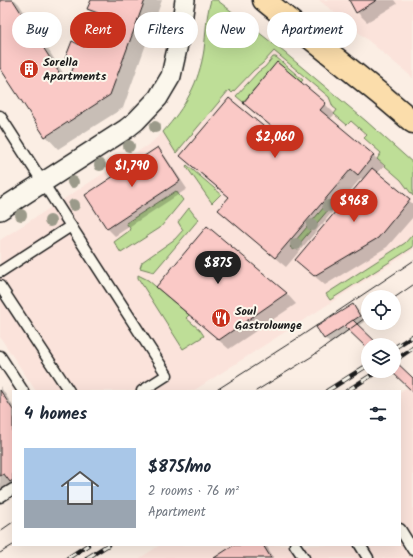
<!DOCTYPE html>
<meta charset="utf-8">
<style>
:root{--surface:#fff;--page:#f2f2f3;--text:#1f2937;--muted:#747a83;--accent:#c8321e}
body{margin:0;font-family:Kalam,sans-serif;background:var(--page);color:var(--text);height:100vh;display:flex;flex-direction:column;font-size:15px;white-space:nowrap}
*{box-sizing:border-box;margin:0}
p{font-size:13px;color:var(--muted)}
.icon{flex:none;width:22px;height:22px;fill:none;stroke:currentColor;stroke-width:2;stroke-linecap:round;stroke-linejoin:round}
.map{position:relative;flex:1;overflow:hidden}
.side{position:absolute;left:12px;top:390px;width:389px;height:156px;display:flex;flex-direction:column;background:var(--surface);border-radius:0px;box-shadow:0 4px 16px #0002}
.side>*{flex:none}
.top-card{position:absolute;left:12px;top:12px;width:389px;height:36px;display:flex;gap:8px}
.controls{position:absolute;left:361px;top:290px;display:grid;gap:8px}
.controls a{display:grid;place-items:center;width:40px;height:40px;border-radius:50%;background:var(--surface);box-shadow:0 4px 16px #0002;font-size:20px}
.price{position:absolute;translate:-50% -34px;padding:0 9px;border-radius:14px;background:var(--accent);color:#fff;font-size:13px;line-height:26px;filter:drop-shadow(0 1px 2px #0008)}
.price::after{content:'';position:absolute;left:50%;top:24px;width:12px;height:9px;margin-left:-6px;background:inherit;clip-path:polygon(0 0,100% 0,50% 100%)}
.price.current{background:#222;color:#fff}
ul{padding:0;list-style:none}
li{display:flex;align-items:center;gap:12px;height:100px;padding:0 12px}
li span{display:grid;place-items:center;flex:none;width:112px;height:80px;border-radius:0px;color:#555}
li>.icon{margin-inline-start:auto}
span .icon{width:48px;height:48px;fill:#fffc;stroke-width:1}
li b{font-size:17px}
h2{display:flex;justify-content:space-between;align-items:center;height:48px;padding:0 12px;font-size:17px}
.chip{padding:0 14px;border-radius:18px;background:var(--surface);box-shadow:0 4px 16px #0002;font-size:14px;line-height:36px}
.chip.current{background:var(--accent);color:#fff}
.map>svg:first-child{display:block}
</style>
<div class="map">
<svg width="413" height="558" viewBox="0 0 413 558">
<rect width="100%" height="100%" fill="#fbeee4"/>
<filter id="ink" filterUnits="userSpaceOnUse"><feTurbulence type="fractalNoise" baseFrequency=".025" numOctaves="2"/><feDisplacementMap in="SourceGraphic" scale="8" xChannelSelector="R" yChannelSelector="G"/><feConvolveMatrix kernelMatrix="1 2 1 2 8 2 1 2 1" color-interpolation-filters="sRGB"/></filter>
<g filter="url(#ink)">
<g fill="#fbe3db">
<path d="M211 0H217L285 53 366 121 413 163V250L193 391H36L0 337V240L151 143 163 132 171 123 183 107 191 93 197 79 204 50 207 18Z"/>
<path d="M319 0H413V78L351 26Z"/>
<path d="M413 383V558H140L160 545H400V392Z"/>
</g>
<g fill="#bede97" stroke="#6d7d5a">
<path d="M211 0H217L285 53 366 121 413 163V196L401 180 377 159 381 153 364 138 367 135 351 121 347 125 334 114 337 110 333 107 329 97 274 51 262 64 254 70 232 93 229 90 176 153 163 132C185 107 199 83 204 50 206 33 206 16 211 0Z"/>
<path d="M273 57H276L303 80 301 82 277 63 243 102 236 96 258 72 265 67Z"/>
<path d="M187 165 221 194 212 203 209 199 186 166Z"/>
<path d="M176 191 183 200 160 228 121 253 114 242 129 231 130 228 126 223Z"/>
<path d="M330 200 334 203 294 250 290 247Z"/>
<path d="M189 208 195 216 199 219 154 272 140 268 142 262 175 239 183 230 178 222Z"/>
<path d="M413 234V247L330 300 326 294 405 243Z"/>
<path d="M138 275 148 280 189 315 186 318 200 330 204 336 183 349 138 278Z"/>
</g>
<g fill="#0003">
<path d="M0 0H15L19 4 65 76 73 71 74 67 66 59 85 48 97 18 88 9 92 0H162L123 108 58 149 46 136 0 66Z"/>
<path d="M350 0H394L397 4 367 22 357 12Z"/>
<path d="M244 103 325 104 335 114 330 119 374 156 384 166 377 173 413 204V217L387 247 325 285 306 269 296 260 363 180 361 178 286 267 229 220 220 210 230 198 191 166 182 156 274 137 278 132 254 113Z"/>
<path d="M158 148 165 156 187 189 115 236 107 228Z"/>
<path d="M207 227 287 294 296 304 229 349 168 297 158 287Z"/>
<path d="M352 305 358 311 365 321 358 326 377 345H368V348L350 330 330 344 325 338Z"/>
<path d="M0 386 13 406V484L0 492Z"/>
<path d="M236 545H266L274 558H216Z"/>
</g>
<g fill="#fac9c6" stroke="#1c1c1c">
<path d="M0 0H13L62 77 72 71 75 63 65 59 72 41 84 47 98 13 87 9 91 0H145L110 95 45 137 0 68Z"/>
<path d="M349 0H377L356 13Z"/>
<path d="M277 62 326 103 320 110 374 155 358 175 351 169 275 258 218 210 229 197 180 156 229 98 274 135 277 131 243 103Z"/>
<path d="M158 147 180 181 107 229 85 195Z"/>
<path d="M372 168 410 199 378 238 314 276 295 260Z"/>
<path d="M207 226 287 293 219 340 156 287Z"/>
<path d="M353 304 360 316 324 339 316 327Z"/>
<path d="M353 320 379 345H368V349L344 326Z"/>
<path d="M394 360 413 378V392L391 371H394Z"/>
<path d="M0 390 13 410V480L10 482 4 474 0 476Z"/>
<path d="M234 545H263L271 558H214Z"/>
</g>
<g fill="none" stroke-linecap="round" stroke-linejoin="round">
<g stroke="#1c1c1c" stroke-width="13">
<g id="service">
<path d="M0 116 167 375 142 391"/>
<path d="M0 272 71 226"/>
<path d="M0 286 69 391"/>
<path d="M0 356 23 391"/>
<path d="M0 497 13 489"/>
<path d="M400 529 413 550"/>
<path d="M295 545 304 558"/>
<path d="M360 545 368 558"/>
</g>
</g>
<g stroke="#1c1c1c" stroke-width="22">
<path id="minor" d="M0 210 126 129 136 121 158 98 171 76 180 35 185 0"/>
</g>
<g stroke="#1c1c1c" stroke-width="25">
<path id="primary" d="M264 0 386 99 413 122"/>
</g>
<use href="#service" stroke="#fbf7ec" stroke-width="10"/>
<use href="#minor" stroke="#fbf7ec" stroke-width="19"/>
<use href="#primary" stroke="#fbddab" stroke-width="22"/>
<g stroke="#1c1c1c" stroke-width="1">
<path d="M394 298 413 285"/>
<path d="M215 391 301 336 413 261"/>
<path d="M256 391 311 357 368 316"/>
<path d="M0 531 13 522"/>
<path d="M0 553 13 545"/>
</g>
<g stroke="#1c1c1c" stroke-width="4.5">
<g id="rail">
<path d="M394 348 413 336"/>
<path d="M394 361 413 348"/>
<path d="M327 391 368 365"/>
<path d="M347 391 378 371"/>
<path d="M68 558 88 545"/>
<path d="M87 558 108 545"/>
</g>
</g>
<use href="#rail" stroke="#fbf7ec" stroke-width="3" stroke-dasharray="9" stroke-linecap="butt"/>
</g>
<g fill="#9b9a8a">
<circle cx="155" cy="127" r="6"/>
<circle cx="129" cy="146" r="6"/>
<circle cx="100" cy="165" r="6"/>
<circle cx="73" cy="182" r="6"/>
<circle cx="74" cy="205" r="6"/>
<circle cx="328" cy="206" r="6"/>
<circle cx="21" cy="215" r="6"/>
<circle cx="50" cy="221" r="6"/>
<circle cx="312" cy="225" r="6"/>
<circle cx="296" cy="244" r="6"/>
</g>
</g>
<defs>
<g id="building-disc" transform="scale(1)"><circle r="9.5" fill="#c8321e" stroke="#fbf7ec"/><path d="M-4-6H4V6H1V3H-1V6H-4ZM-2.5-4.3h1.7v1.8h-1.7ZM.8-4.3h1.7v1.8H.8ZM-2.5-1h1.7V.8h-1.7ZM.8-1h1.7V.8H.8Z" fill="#fff"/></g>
<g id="restaurant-disc" transform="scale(1)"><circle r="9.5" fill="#c8321e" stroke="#fbf7ec"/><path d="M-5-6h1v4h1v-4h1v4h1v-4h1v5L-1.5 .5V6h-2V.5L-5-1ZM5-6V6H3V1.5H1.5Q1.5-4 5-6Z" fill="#fff"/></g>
</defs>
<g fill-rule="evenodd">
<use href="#building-disc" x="29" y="69"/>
<use href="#restaurant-disc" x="221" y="318"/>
</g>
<g text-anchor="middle" stroke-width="4" stroke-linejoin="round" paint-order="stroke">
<g font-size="12" font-weight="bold" fill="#1c1c1c" stroke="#fbf7ec" text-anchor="start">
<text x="43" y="66">Sorella<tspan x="43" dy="14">Apartments</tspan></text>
<text x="235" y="315">Soul<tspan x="235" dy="14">Gastrolounge</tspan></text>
</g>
</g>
</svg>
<div class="controls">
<a><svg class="icon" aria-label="locate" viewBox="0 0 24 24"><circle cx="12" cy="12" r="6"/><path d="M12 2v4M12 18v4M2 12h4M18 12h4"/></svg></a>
<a><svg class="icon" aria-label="layers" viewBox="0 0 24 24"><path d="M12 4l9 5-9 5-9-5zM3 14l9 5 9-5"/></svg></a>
</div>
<b class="price" style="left:275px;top:159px">$2,060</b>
<b class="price" style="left:132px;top:188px">$1,790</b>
<b class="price" style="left:354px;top:223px">$968</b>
<b class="price current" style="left:218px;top:285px">$875</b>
<div class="top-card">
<a class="chip">Buy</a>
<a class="chip current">Rent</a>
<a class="chip">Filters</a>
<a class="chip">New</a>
<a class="chip">Apartment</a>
</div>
<section class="side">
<h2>4 homes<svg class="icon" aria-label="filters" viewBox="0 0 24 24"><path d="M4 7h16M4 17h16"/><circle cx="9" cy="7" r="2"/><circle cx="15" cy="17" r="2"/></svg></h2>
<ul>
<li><span style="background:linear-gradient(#a9c7e8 65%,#9aa5b1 0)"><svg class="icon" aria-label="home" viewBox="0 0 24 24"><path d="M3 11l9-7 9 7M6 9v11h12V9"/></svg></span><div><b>$875/mo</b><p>2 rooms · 76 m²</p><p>Apartment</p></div></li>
</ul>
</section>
</div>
